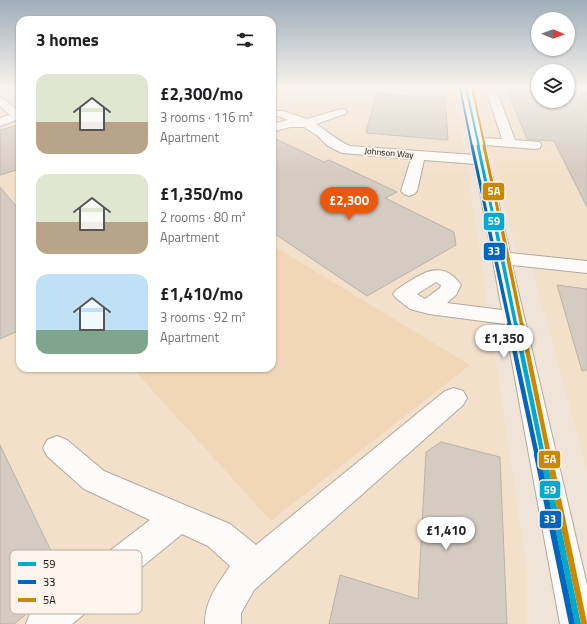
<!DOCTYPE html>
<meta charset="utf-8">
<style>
:root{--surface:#fff;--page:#f2f2f2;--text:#202124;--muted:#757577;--accent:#ea580c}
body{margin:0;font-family:"Titillium Web",sans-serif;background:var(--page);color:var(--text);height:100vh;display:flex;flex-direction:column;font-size:15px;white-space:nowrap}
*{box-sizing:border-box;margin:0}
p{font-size:13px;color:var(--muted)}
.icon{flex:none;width:22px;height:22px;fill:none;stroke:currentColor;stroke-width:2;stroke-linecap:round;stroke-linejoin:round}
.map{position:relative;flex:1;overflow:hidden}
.sheet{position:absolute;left:16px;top:16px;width:260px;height:356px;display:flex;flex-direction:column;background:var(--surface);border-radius:12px;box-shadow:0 1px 3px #0004}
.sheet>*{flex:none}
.needle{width:26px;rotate:91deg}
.controls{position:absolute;left:531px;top:12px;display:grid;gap:8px}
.controls a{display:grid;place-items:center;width:44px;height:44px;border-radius:50%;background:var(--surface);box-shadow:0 1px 3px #0004;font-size:20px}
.price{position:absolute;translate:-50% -34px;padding:0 9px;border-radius:14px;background:#fff;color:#222;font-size:13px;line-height:26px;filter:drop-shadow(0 1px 2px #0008)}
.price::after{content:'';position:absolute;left:50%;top:24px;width:12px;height:9px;margin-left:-6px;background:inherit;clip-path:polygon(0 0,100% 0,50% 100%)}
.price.selected{background:var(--accent);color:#fff}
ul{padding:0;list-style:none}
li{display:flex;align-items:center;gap:12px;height:100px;padding:0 20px}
li span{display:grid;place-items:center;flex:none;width:112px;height:80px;border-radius:12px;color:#555}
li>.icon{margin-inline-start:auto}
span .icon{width:48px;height:48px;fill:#fffc;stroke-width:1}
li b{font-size:17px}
h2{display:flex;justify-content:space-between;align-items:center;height:48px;padding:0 20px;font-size:17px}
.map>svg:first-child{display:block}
</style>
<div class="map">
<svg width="587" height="624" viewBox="0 0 587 624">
<rect width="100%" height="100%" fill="#f0e4d8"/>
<g fill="#f3e0ca">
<path d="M272 87H455L527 570V624H0V121L3 120 0 117V110L20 106V368H132L272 521 469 365 272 245Z"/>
<path d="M474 87H538V101H568V87H587V471L533 272 517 252Z"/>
</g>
<path fill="#f1d6b8" d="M272 245 470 365 271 521 132 368H272Z"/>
<g fill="#d4cbc1" stroke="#bbb2a8">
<path d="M506 87H538V101H568V87H587V207L554 141 527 139Z"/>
<path d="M376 94 445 98 448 140 366 133Z"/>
<path d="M20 125V169L0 175V130Z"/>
<path d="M272 137 324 162 329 160 397 192 385 198 454 232 456 245 367 296 272 232Z"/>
<path d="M0 187 20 211V330L0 339Z"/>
<path d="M557 285 587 289V370L582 371Z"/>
<path d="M441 442 500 457 507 624H329L340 575 418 599 426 452Z"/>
<path d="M0 445 66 582 14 624H0Z"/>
</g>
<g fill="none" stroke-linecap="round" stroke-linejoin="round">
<g stroke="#b1a89f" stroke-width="2">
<g id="minor">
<path d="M461 87H471L483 138 502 139 485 87H495L515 140 540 142 541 145 540 148 535 149 485 145 510 253 587 261V273L512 265 587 585V624H560L505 324 429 314 410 309 396 298 393 294 396 290C418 276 441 256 461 285L456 295 447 303 502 310 475 164 424 160 417 191 414 194 409 196 404 194 401 191 411 159 342 153 328 146 318 136 304 127H290L272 132V124L288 120 275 115 273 113 275 111H283L307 119 341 109 345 110 347 112 345 114 316 124C329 132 336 140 350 146L474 155ZM436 282 441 285 440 288 425 299 417 294Z"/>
<path d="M0 98 4 99 20 112 19 119 0 126V118L10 115 0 106Z"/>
<path d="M454 388 463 391 467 398 463 405 254 590 241 613V624H205C205 600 217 586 230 566L208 546 182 534 72 624H26L31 611 150 520 84 489 47 456 43 448 47 440 57 436 67 440 104 471 230 524 256 545 445 391Z"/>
</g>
</g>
<use href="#minor" fill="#fdfbf9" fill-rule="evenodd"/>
<g stroke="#fdf4eb" stroke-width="3.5">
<path id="bus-1-far4" d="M466 87 479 147"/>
</g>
<g stroke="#fdf4eb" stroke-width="5">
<path id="bus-1-far3" d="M478 146 495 225"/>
</g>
<g stroke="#fdf4eb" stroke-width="6">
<path id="bus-1-far2" d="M495 224 516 326"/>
</g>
<g stroke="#fdf4eb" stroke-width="8">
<path id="bus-1-far1" d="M516 325 543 456"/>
</g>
<g stroke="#fdf4eb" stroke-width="9">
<path id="bus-1" d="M543 455 578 624"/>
</g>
<g stroke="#fdf4eb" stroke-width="3.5">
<path id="bus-2-far4" d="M460 88 472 147"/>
</g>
<g stroke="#fdf4eb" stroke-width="5">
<path id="bus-2-far3" d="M472 146 489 225"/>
</g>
<g stroke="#fdf4eb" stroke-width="6">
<path id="bus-2-far2" d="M488 224 510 326"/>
</g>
<g stroke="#fdf4eb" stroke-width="8">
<path id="bus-2-far1" d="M509 325 537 456"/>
</g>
<g stroke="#fdf4eb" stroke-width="9">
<path id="bus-2" d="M537 455 572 624"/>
</g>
<g stroke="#fdf4eb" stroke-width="3.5">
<path id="bus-3-far4" d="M472 87 485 147"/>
</g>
<g stroke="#fdf4eb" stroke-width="5">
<path id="bus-3-far3" d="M484 146 501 225"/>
</g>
<g stroke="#fdf4eb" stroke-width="6">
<path id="bus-3-far2" d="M501 224 522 326"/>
</g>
<g stroke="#fdf4eb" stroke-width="8">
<path id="bus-3-far1" d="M522 325 549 456"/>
</g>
<g stroke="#fdf4eb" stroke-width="9">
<path id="bus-3" d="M549 455 584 623"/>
</g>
<use href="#bus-1-far4" stroke="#00a9ce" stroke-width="2"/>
<use href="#bus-1-far3" stroke="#00a9ce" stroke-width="3"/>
<use href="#bus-1-far2" stroke="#00a9ce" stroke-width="3.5"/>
<use href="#bus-1-far1" stroke="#00a9ce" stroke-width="4.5"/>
<use href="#bus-1" stroke="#00a9ce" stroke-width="6"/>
<use href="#bus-2-far4" stroke="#0065bd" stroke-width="2"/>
<use href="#bus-2-far3" stroke="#0065bd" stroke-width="3"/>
<use href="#bus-2-far2" stroke="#0065bd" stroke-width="3.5"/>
<use href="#bus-2-far1" stroke="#0065bd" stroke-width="4.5"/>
<use href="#bus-2" stroke="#0065bd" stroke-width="6"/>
<use href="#bus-3-far4" stroke="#ca8801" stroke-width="2"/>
<use href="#bus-3-far3" stroke="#ca8801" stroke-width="3"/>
<use href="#bus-3-far2" stroke="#ca8801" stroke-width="3.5"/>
<use href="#bus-3-far1" stroke="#ca8801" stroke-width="4.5"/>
<use href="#bus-3" stroke="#ca8801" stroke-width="6"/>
</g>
<linearGradient id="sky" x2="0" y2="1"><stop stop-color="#9eaeb9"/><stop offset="0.5" stop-color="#f8f3ed"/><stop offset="1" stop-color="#f8f3ed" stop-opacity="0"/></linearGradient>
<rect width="587" height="174" fill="url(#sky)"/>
<g text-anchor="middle" stroke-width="3.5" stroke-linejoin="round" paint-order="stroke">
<g font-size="9" fill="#160f07" stroke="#fdf4eb">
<text transform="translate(389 153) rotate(5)" y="3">Johnson Way</text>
</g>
</g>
<rect x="10" y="550" width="132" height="64" rx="6" fill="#fdf4eb" stroke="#b8afa7" stroke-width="1"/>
<rect x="18" y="562" width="18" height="4" fill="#00a9ce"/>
<rect x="18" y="580" width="18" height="4" fill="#0065bd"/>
<rect x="18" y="598" width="18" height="4" fill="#ca8801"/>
<g font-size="11" fill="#160f07">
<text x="43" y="568">59</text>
<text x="43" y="586">33</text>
<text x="43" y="604">5A</text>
</g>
<g stroke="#fdf4eb" stroke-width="1.5">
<rect x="482" y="182" width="23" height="19" rx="4" fill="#ca8801"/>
<rect x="483" y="212" width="22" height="19" rx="4" fill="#00a9ce"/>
<rect x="483" y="242" width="23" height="19" rx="4" fill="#0065bd"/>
<rect x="538" y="450" width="23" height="19" rx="4" fill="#ca8801"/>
<rect x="539" y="480" width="22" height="19" rx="4" fill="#00a9ce"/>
<rect x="539" y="510" width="23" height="19" rx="4" fill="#0065bd"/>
</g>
<g font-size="11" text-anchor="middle" font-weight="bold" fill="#fff">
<text x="494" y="195">5A</text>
<text x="494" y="225">59</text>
<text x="494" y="255">33</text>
<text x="550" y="463">5A</text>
<text x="550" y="494">59</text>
<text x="550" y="523">33</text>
</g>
</svg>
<div class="controls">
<a><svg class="needle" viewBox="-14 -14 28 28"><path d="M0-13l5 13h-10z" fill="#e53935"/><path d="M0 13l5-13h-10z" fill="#757577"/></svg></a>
<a><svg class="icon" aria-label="layers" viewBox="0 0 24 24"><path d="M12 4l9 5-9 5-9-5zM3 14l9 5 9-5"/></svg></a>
</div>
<b class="price selected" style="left:349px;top:221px">£2,300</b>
<b class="price" style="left:504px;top:359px">£1,350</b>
<b class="price" style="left:446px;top:551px">£1,410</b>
<section class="sheet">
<h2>3 homes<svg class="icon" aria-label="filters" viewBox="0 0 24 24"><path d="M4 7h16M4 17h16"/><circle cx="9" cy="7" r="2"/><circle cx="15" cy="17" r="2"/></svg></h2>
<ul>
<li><span style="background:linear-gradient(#dfe7d0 60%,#b9a48a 0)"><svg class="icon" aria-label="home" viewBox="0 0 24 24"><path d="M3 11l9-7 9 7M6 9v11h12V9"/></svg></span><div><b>£2,300/mo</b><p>3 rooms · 116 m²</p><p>Apartment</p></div></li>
<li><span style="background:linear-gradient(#dfe7d0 60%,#b9a48a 0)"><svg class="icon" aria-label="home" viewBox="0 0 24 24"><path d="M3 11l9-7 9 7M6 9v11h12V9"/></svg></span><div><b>£1,350/mo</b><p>2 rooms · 80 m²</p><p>Apartment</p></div></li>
<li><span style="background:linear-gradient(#bfe0f5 70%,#7fa58c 0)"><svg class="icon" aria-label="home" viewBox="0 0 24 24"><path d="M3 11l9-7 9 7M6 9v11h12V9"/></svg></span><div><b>£1,410/mo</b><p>3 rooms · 92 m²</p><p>Apartment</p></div></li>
</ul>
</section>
</div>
